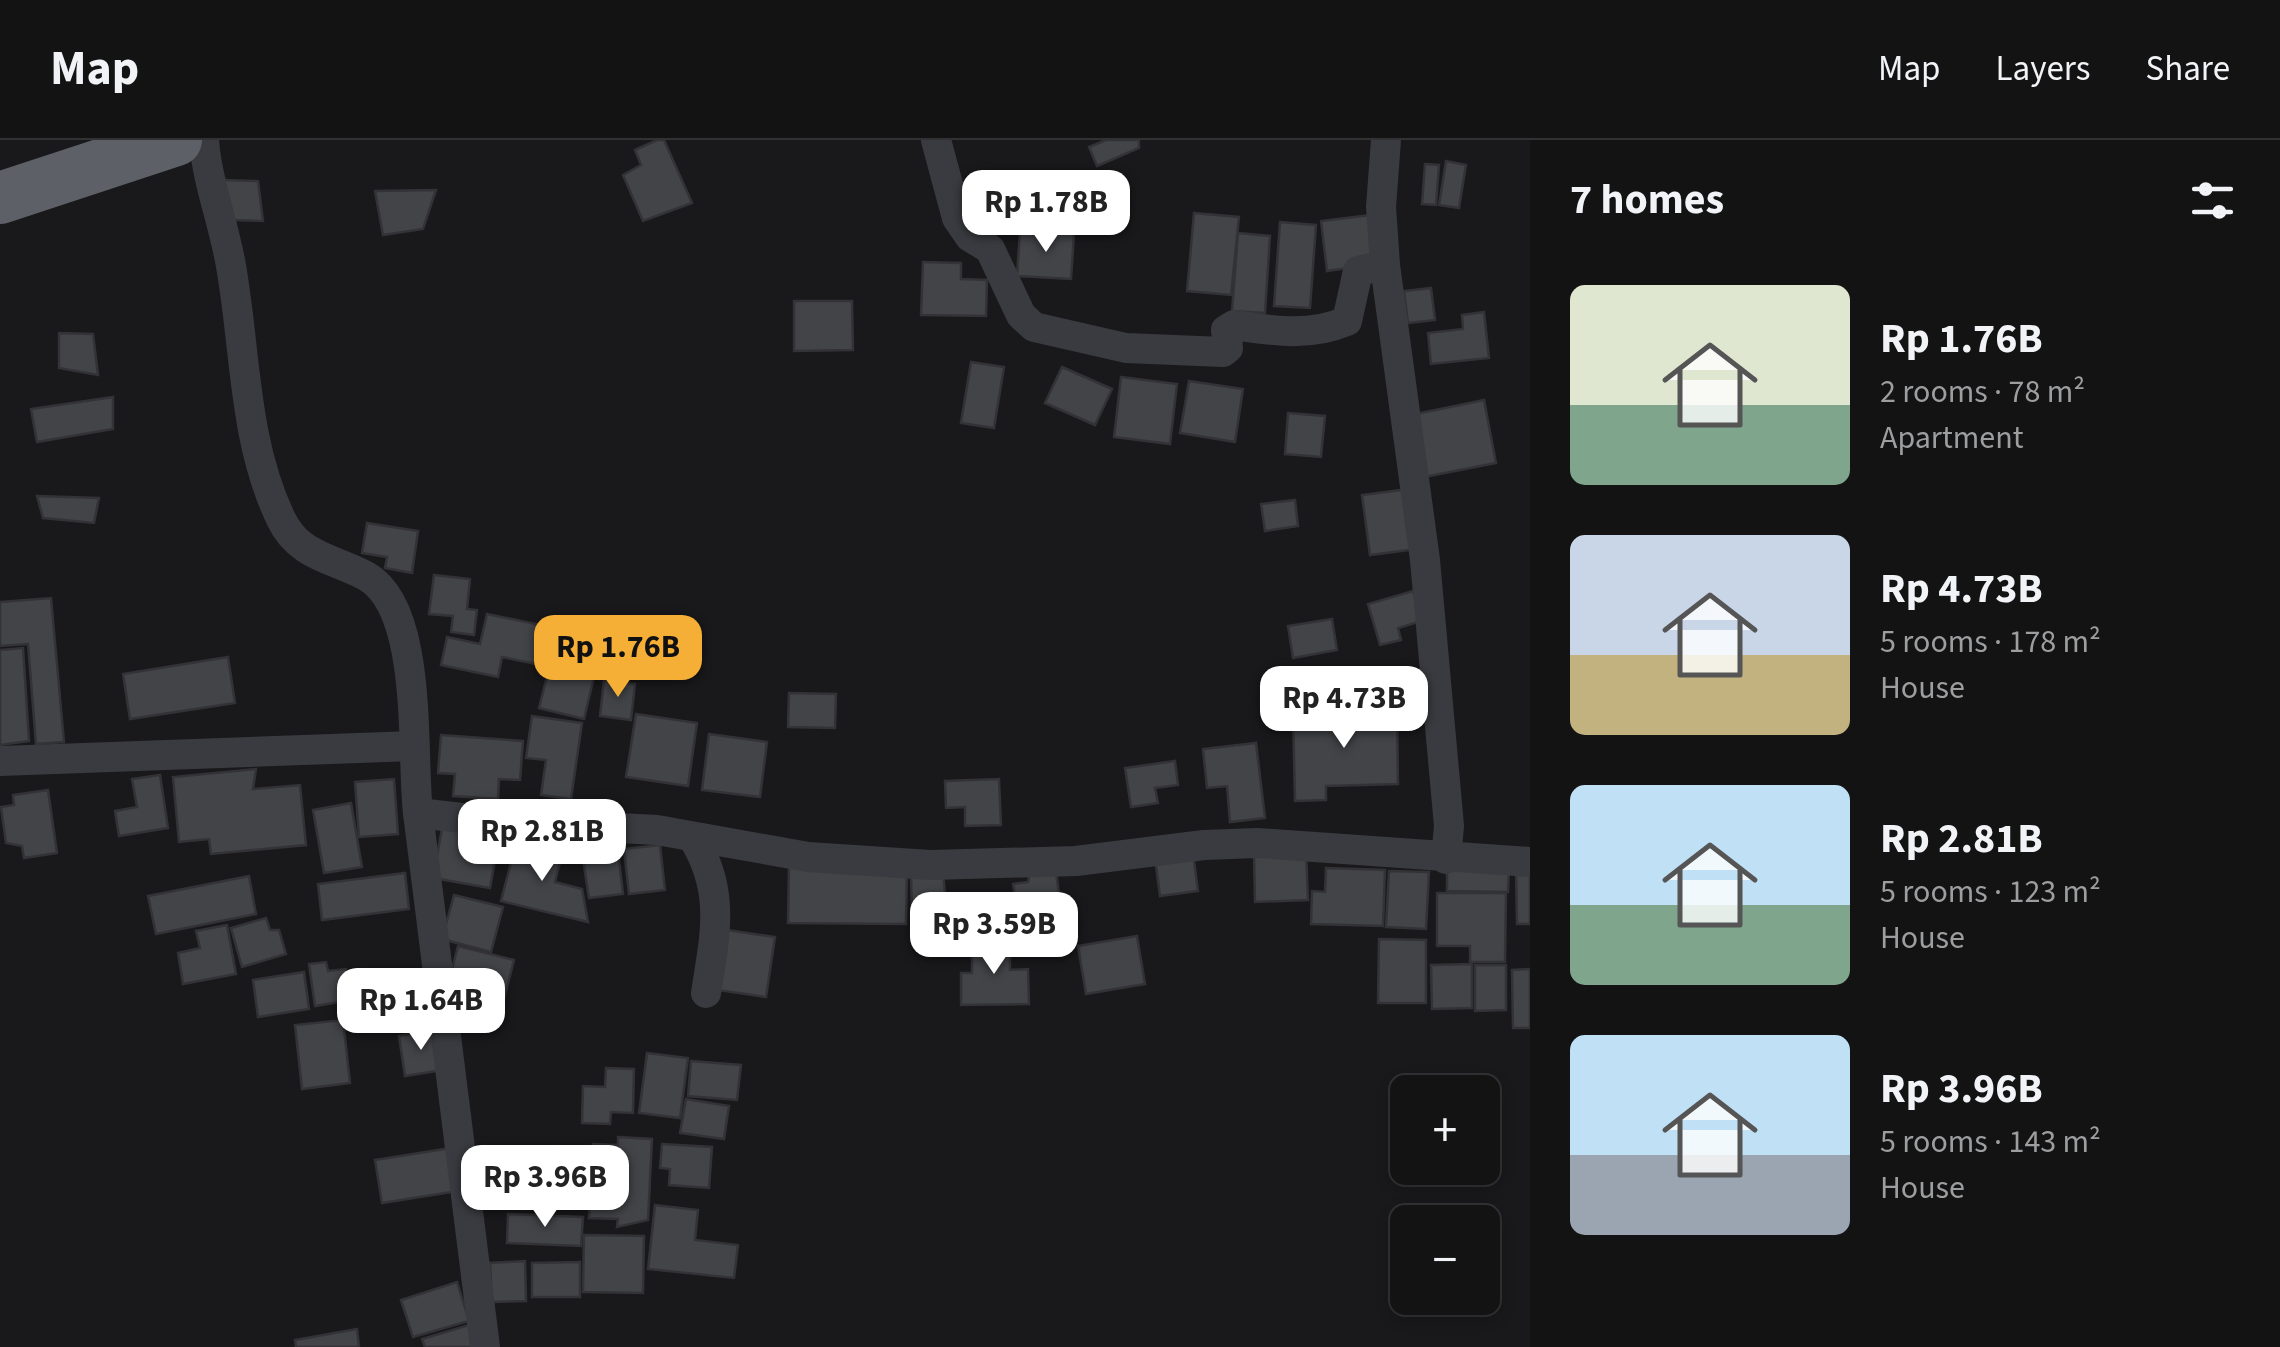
<!DOCTYPE html>
<meta charset="utf-8">
<style>
:root{--surface:#131314;--page:#202022;--text:#f1f3f6;--muted:#9d9ea0;--line:#323234;--accent:#f6af36}
body{margin:0;font-family:"Source Sans 3",sans-serif;background:var(--page);color:var(--text);height:100vh;display:flex;flex-direction:column;font-size:38px;white-space:nowrap}
*{box-sizing:border-box;margin:0}
p{font-size:32px;color:var(--muted)}
.icon{flex:none;width:55px;height:55px;fill:none;stroke:currentColor;stroke-width:2;stroke-linecap:round;stroke-linejoin:round}
.map{position:relative;flex:1;overflow:hidden}
.panel{display:flex;flex-direction:column;background:var(--surface);width:750px}
.panel>*{flex:none}
.buttons{position:absolute;left:1390px;top:935px;display:grid;gap:20px}
.buttons a{display:grid;place-items:center;width:110px;height:110px;border-radius:15px;background:var(--surface);box-shadow:0 5px 15px #0003,0 0 0 2px var(--line);font-size:50px}
.price{position:absolute;translate:-50% -85px;padding:0 22px;border-radius:20px;background:#fff;color:#222;font-size:32px;line-height:65px;filter:drop-shadow(0 2px 5px #0008)}
.price::after{content:'';position:absolute;left:50%;top:60px;width:30px;height:22px;margin-left:-15px;background:inherit;clip-path:polygon(0 0,100% 0,50% 100%)}
.price.selected{background:var(--accent);color:#111}
ul{padding:0;list-style:none}
li{display:flex;align-items:center;gap:30px;height:250px;padding:0 40px}
li span{display:grid;place-items:center;flex:none;width:280px;height:200px;border-radius:15px;color:#555}
li>.icon{margin-inline-start:auto}
span .icon{width:120px;height:120px;fill:#fffc;stroke-width:1}
li b{font-size:42px}
h2{display:flex;justify-content:space-between;align-items:center;height:120px;padding:0 40px;font-size:42px}
header{display:flex;align-items:center;gap:60px;box-sizing:border-box;height:140px;padding:0 50px;background:var(--surface);border-bottom:2px solid var(--line)}
header strong{font-size:48px}
nav{display:flex;gap:55px;margin-inline-start:auto;font-size:35px}
main{display:flex;flex:1;min-height:0}
.map>svg:first-child{display:block}
</style>
<header>
<strong>Map</strong>
<nav><a>Map</a><a>Layers</a><a>Share</a></nav>
</header>
<main>
<div class="map">
<svg width="1530" height="1207" viewBox="0 0 1530 1207">
<rect width="100%" height="100%" fill="#19191b"/>
<g fill="#434448" stroke="#333337" stroke-width="2.5">
<path d="M657 0H664L692 63 643 81 623 35 641 25 635 10Z"/>
<path d="M1106 0H1139V8L1097 26 1089 7Z"/>
<path d="M1446 21 1466 25 1459 68 1439 65Z"/>
<path d="M1425 24 1439 25 1436 65 1422 64Z"/>
<path d="M223 40 258 41 263 81 233 80Z"/>
<path d="M436 50 423 89 383 95 375 51Z"/>
<path d="M1194 73 1239 77 1231 155 1187 151Z"/>
<path d="M1371 75 1376 124 1327 131 1321 81Z"/>
<path d="M1280 82 1316 85 1310 168 1274 166Z"/>
<path d="M1020 91 1074 94 1071 139 1017 136Z"/>
<path d="M1238 93 1270 96 1265 173 1232 171Z"/>
<path d="M923 122 961 123V139L987 140 986 176 921 175Z"/>
<path d="M1431 148 1435 180 1408 183 1404 151Z"/>
<path d="M794 161H852L853 210 794 211Z"/>
<path d="M1484 172 1489 218 1431 224 1428 193 1463 189 1462 175Z"/>
<path d="M59 193 93 194 98 235 59 228Z"/>
<path d="M971 222 1004 227 994 288 961 283Z"/>
<path d="M1062 227 1112 249 1095 285 1045 263Z"/>
<path d="M1121 237 1177 244 1170 304 1114 297Z"/>
<path d="M1189 241 1243 249 1235 302 1180 293Z"/>
<path d="M113 257V289L37 302 31 269Z"/>
<path d="M1484 260 1496 323 1419 338 1406 276Z"/>
<path d="M1288 273 1325 276 1321 317 1285 314Z"/>
<path d="M1409 349 1417 409 1370 415 1362 355Z"/>
<path d="M37 356 99 358 94 383 43 378Z"/>
<path d="M1295 360 1298 386 1265 391 1261 364Z"/>
<path d="M367 383 418 391 412 433 385 428 387 417 362 413Z"/>
<path d="M434 435 470 439 467 469 477 470 474 495 451 492 453 476 429 474Z"/>
<path d="M1413 451 1422 481 1398 488 1401 500 1380 505 1368 464Z"/>
<path d="M51 458 64 602 36 604 28 504 0 506V462Z"/>
<path d="M487 474 550 487 541 525 502 517 498 537 441 525 447 497 480 504Z"/>
<path d="M1332 479 1337 510 1293 518 1288 486Z"/>
<path d="M556 501 600 511 584 579 539 568Z"/>
<path d="M23 508 29 601 0 605V510Z"/>
<path d="M228 517 235 563 130 579 123 534Z"/>
<path d="M604 540 635 544 631 580 600 576Z"/>
<path d="M789 553 836 554 835 588 788 587Z"/>
<path d="M1397 571 1398 644 1326 646V660L1295 661 1293 574Z"/>
<path d="M636 574 697 583 688 646 626 637Z"/>
<path d="M532 576 582 583 571 659 541 655 546 620 526 618Z"/>
<path d="M709 594 767 602 760 657 702 650Z"/>
<path d="M441 595 523 601 520 640 499 639 498 659 453 656 455 634 438 633Z"/>
<path d="M1256 603 1265 678 1230 682 1227 646 1207 648 1203 609Z"/>
<path d="M1175 621 1178 645 1155 648 1158 663 1131 667 1125 628Z"/>
<path d="M256 629 253 649 300 645 306 705 211 714 209 699 179 702 173 637Z"/>
<path d="M160 635 168 688 119 696 115 671 137 667 132 639Z"/>
<path d="M394 639 398 694 359 697 355 642Z"/>
<path d="M999 639 1001 685 965 686V667L946 668 945 641Z"/>
<path d="M48 650 57 713 24 718 22 706 6 703 1 667 14 665 13 655Z"/>
<path d="M351 663 362 727 324 733 313 670Z"/>
<path d="M443 683 500 693 490 748 433 738Z"/>
<path d="M616 696 623 754 589 758 583 719 573 720 571 702Z"/>
<path d="M516 703 562 714 555 742 582 749 588 782 501 761Z"/>
<path d="M660 705 665 750 629 754 624 709Z"/>
<path d="M1306 711 1308 760 1255 762 1254 714Z"/>
<path d="M1193 713 1198 751 1160 756 1155 718Z"/>
<path d="M789 725 907 727 906 784 788 783Z"/>
<path d="M1055 725 1060 761 1017 767 1013 744 1028 742 1031 728Z"/>
<path d="M1447 725 1509 726 1508 752 1447 751Z"/>
<path d="M1326 728 1385 730 1383 786 1311 784 1312 751 1325 752Z"/>
<path d="M1389 731 1429 732 1426 789 1386 787Z"/>
<path d="M1516 732H1530V784H1517Z"/>
<path d="M405 733 409 769 322 780 318 744Z"/>
<path d="M911 733H943L947 773 912 774Z"/>
<path d="M249 736 256 774 156 794 148 756Z"/>
<path d="M1437 753H1506L1505 822H1470V806H1437Z"/>
<path d="M454 755 503 767 491 812 442 799Z"/>
<path d="M266 778 270 790H279L286 814 242 827 231 788Z"/>
<path d="M227 785 236 834 183 844 178 813 200 808 196 791Z"/>
<path d="M727 790 775 797 766 857 718 850Z"/>
<path d="M1137 796 1145 844 1086 854 1078 806Z"/>
<path d="M1379 799 1426 800V863H1378Z"/>
<path d="M1010 800V830L1028 829 1029 864 961 865V833H972V801Z"/>
<path d="M458 806 514 820 503 863 447 849Z"/>
<path d="M326 822 328 831 346 829 351 860 315 866 309 824Z"/>
<path d="M1472 824V868L1432 869 1431 825Z"/>
<path d="M1475 825H1506V870L1475 871Z"/>
<path d="M1530 829V888H1513L1512 830Z"/>
<path d="M304 832 309 869 258 877 253 840Z"/>
<path d="M343 880 350 943 302 949 295 885Z"/>
<path d="M437 890 443 930 405 936 399 896Z"/>
<path d="M647 913 688 918 680 978 639 973Z"/>
<path d="M691 921 741 925 737 960 688 956Z"/>
<path d="M606 928 634 929 633 973 611 972 610 984 582 983 583 946 605 947Z"/>
<path d="M686 959 729 966 724 999 680 993Z"/>
<path d="M618 997 652 999 648 1080 617 1087 618 1079 589 1078 593 1004 618 1005Z"/>
<path d="M662 1004 712 1007 709 1048 669 1045 670 1029 660 1028Z"/>
<path d="M557 1006 576 1052 554 1061 549 1049 525 1052V1061L510 1062 506 1019 525 1017 524 1009Z"/>
<path d="M451 1008 458 1051 382 1063 375 1020Z"/>
<path d="M655 1065 698 1070 695 1100 738 1105 734 1138 648 1129Z"/>
<path d="M508 1074 583 1077 581 1106 507 1103Z"/>
<path d="M584 1095 644 1096 643 1153 583 1152Z"/>
<path d="M525 1121 526 1161 492 1162 490 1123Z"/>
<path d="M580 1122V1157H532V1123Z"/>
<path d="M457 1142 469 1181 413 1197 401 1160Z"/>
<path d="M469 1185 476 1207H425L422 1199Z"/>
<path d="M357 1189 359 1207H296L295 1200Z"/>
</g>
<g fill="none" stroke-linecap="round" stroke-linejoin="round">
<g stroke="#3a3b40" stroke-width="30">
<path d="M204 0C207 42 224 84 231 126 246 211 243 300 281 379 299 417 333 418 366 436 424 468 411 613 418 673L488 681 657 690 808 717 930 725 1076 721 1204 705 1257 703 1530 722"/>
<path d="M936 0 957 78 970 97 990 109 1021 175 1034 187 1126 208 1223 212 1228 208 1226 190 1234 185C1274 191 1309 197 1347 181L1358 131 1385 125"/>
<path d="M1386 0 1381 67 1385 125 1425 420 1449 686 1446 719"/>
<path d="M0 621 414 606"/>
<path d="M418 673 485 1207"/>
<path d="M693 698C726 751 715 795 706 853"/>
</g>
<path stroke="#5e6068" stroke-width="52" d="M0 58 176 0"/>
</g>
</svg>
<div class="buttons">
<a>+</a>
<a>−</a>
</div>
<b class="price" style="left:1046px;top:115px">Rp 1.78B</b>
<b class="price selected" style="left:618px;top:560px">Rp 1.76B</b>
<b class="price" style="left:1344px;top:611px">Rp 4.73B</b>
<b class="price" style="left:542px;top:744px">Rp 2.81B</b>
<b class="price" style="left:994px;top:837px">Rp 3.59B</b>
<b class="price" style="left:421px;top:913px">Rp 1.64B</b>
<b class="price" style="left:545px;top:1090px">Rp 3.96B</b>
</div>
<section class="panel">
<h2>7 homes<svg class="icon" aria-label="filters" viewBox="0 0 24 24"><path d="M4 7h16M4 17h16"/><circle cx="9" cy="7" r="2"/><circle cx="15" cy="17" r="2"/></svg></h2>
<ul>
<li><span style="background:linear-gradient(#dfe7d0 60%,#7fa58c 0)"><svg class="icon" aria-label="home" viewBox="0 0 24 24"><path d="M3 11l9-7 9 7M6 9v11h12V9"/></svg></span><div><b>Rp 1.76B</b><p>2 rooms · 78 m²</p><p>Apartment</p></div></li>
<li><span style="background:linear-gradient(#c9d6e8 60%,#c2b280 0)"><svg class="icon" aria-label="home" viewBox="0 0 24 24"><path d="M3 11l9-7 9 7M6 9v11h12V9"/></svg></span><div><b>Rp 4.73B</b><p>5 rooms · 178 m²</p><p>House</p></div></li>
<li><span style="background:linear-gradient(#bfe0f5 60%,#7fa58c 0)"><svg class="icon" aria-label="home" viewBox="0 0 24 24"><path d="M3 11l9-7 9 7M6 9v11h12V9"/></svg></span><div><b>Rp 2.81B</b><p>5 rooms · 123 m²</p><p>House</p></div></li>
<li><span style="background:linear-gradient(#bfe0f5 60%,#9aa5b1 0)"><svg class="icon" aria-label="home" viewBox="0 0 24 24"><path d="M3 11l9-7 9 7M6 9v11h12V9"/></svg></span><div><b>Rp 3.96B</b><p>5 rooms · 143 m²</p><p>House</p></div></li>
</ul>
</section>
</main>
